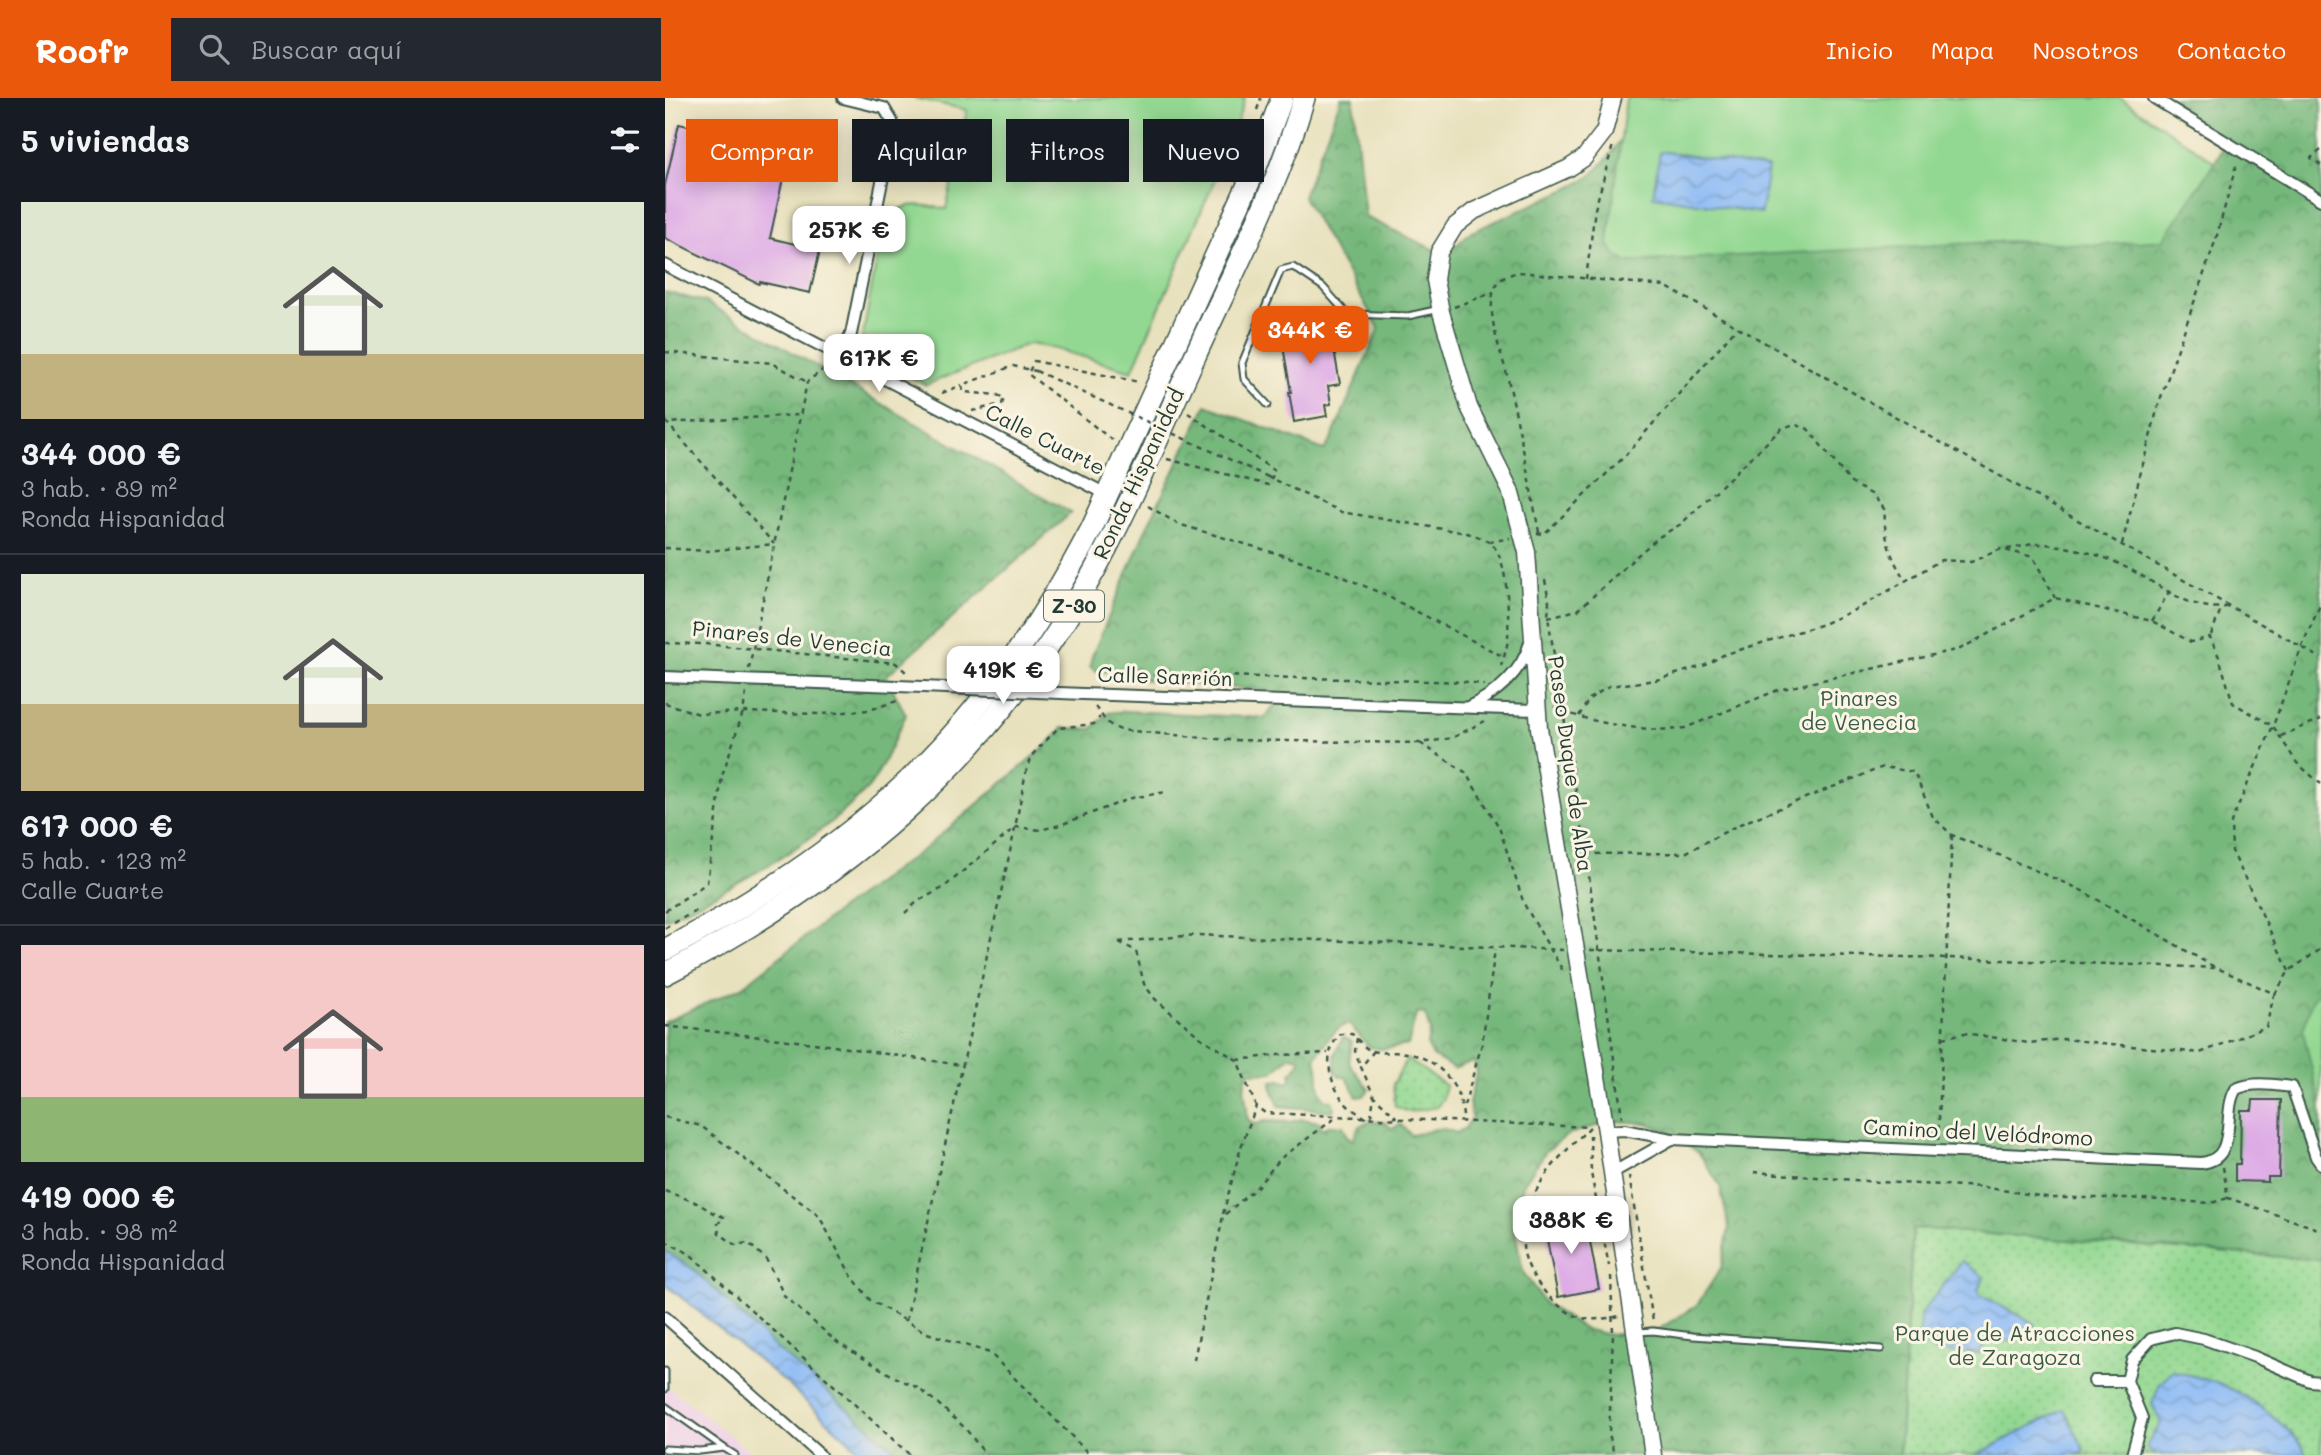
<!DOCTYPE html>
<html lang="es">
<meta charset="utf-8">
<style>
:root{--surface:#171b24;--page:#242831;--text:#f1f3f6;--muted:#9ea1a6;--line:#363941;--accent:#ea580c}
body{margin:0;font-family:Mali,sans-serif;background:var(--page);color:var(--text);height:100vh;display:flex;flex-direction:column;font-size:26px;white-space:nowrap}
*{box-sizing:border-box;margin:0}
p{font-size:23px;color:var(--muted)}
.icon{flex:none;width:38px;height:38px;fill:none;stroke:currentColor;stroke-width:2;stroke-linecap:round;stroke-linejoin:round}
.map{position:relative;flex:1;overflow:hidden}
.side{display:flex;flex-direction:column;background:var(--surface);width:665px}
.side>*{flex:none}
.guide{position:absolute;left:21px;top:21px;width:665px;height:63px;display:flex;gap:14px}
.price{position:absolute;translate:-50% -60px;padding:0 16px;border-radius:14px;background:#fff;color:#222;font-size:23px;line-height:46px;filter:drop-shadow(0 2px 4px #0008)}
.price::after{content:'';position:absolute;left:50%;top:42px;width:21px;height:16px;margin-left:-10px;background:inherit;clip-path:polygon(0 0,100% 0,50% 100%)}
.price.selected{background:var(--accent);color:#fff}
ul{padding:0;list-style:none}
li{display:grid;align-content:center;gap:14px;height:371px;padding:0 21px}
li+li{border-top:2px solid var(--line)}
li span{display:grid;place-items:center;height:217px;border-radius:0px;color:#555}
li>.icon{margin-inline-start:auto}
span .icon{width:126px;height:126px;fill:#fffc;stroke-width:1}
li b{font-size:30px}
h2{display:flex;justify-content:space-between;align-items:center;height:84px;padding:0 21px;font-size:30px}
.pill{padding:0 24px;border-radius:0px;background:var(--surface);box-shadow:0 4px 18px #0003;font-size:24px;line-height:63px}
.pill.selected{background:var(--accent);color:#fff}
header{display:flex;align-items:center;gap:42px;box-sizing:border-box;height:98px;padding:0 35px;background:var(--accent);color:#fff}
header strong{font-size:33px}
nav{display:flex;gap:38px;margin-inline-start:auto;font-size:24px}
.search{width:490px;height:63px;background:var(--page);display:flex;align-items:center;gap:18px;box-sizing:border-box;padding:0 24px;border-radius:0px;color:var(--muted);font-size:26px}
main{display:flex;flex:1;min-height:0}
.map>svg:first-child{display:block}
</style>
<header>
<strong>Roofr</strong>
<div class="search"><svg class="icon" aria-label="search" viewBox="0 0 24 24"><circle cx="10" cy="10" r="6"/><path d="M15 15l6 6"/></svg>Buscar aquí</div>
<nav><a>Inicio</a><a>Mapa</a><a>Nosotros</a><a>Contacto</a></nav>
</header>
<main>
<section class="side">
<h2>5 viviendas<svg class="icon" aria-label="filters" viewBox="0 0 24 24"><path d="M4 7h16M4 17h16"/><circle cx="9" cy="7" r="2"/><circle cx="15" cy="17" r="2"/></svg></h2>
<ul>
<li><span style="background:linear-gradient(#dfe7d0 70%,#c2b280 0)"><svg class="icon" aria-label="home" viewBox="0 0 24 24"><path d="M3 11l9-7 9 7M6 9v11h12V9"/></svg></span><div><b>344 000 €</b><p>3 hab. · 89 m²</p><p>Ronda Hispanidad</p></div></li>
<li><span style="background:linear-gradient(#dfe7d0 60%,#c2b280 0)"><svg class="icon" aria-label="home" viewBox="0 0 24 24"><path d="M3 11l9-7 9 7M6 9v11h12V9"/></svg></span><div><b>617 000 €</b><p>5 hab. · 123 m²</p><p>Calle Cuarte</p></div></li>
<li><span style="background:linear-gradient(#f6c9c9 70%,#8fb573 0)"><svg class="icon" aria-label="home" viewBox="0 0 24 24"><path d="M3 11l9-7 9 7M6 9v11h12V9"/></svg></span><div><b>419 000 €</b><p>3 hab. · 98 m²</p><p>Ronda Hispanidad</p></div></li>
</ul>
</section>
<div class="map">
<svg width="1656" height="1357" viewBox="0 0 1656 1357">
<defs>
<pattern id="grass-dots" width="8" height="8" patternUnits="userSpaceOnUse" patternTransform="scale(1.75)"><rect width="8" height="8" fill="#93d892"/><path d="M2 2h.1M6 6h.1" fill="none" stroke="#7eba7e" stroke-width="1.8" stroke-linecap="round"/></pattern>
<pattern id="forest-crowns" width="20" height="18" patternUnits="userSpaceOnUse" patternTransform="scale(1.75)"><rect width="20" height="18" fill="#76b87c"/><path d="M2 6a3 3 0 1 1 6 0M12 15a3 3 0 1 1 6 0" fill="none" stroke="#609766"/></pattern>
<pattern id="water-waves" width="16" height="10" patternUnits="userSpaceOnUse" patternTransform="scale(1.75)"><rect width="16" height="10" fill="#8abaf6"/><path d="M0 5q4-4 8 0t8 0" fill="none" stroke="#7098c8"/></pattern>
</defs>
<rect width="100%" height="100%" fill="#fcf5e5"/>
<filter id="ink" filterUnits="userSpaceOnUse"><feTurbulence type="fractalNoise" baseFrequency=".0143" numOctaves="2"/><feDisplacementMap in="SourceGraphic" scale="14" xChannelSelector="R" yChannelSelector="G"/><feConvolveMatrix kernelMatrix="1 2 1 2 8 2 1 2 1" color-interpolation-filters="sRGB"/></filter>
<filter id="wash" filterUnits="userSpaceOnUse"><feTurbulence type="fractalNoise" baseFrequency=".00686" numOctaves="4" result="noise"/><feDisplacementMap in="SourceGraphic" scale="28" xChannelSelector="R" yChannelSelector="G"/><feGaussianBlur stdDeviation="1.57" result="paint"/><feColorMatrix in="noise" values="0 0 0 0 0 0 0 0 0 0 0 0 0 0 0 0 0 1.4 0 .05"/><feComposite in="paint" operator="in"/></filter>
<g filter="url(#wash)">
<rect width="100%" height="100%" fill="#e8e1bd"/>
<path fill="#eed0e8" d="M0 1286 11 1295 89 1357H0Z"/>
<g fill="url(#grass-dots)" stroke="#598a63" stroke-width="2">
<path d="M742 961 780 987 778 1000 772 1009 744 1014 730 1008 728 986Z"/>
<path d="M1248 1130 1656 1162V1357H1234Z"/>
</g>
<g fill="url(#forest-crowns)" stroke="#4a7a58" stroke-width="2" fill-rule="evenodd">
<path d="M676 0H688L700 119 774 154 793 146 804 135 905 90 928 76 946 56 958 38 944 134 946 151 1497 142 1550 64 1561 44 1489 0H1656V1162L1248 1130 1234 1357H236L111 1250 28 1171 0 1153V924L77 889 173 813 259 751 379 650 398 630 427 631 443 615 461 613 600 620 610 606 606 593 475 581 473 570 453 574 430 573 425 568 427 558 481 431 541 307 659 352 666 342 714 230 638 99ZM753 915 760 916 765 932 762 946 768 958 789 971 808 963 812 972 804 1005 807 1020 800 1030 791 1035C768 1025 766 1035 746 1037L735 1026 727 1031 720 1024H705L694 1028 688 1042 683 1039 678 1028 666 1027 657 1031 655 1024 636 1021 625 1024 599 1023 593 1026 586 1025 582 1019C584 1001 574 993 583 975L608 974 625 958 632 959 636 962 626 975V982L622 985 616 982 607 983 606 988 614 1008 668 1013 669 1008 667 1003 660 1002C649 988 658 974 650 960 660 948 668 928 684 926L704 949 717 951 743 947 750 920ZM947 1023 981 1025 1003 1033 1034 1055 1055 1088 1064 1129 1056 1170 1032 1207 994 1231 945 1237 919 1231 880 1206 858 1174 849 1128 858 1087 881 1053 904 1036Z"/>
<path d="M0 194 40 204 406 415 221 578 241 617C232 634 215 676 204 689 153 744 68 790 0 821Z"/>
<path d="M678 939 687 943 684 965 704 991 699 998 692 999 682 980 675 978 670 974V956Z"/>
</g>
<g fill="#93d892" stroke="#598a63" stroke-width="2">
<path d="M249 0H580L564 49 467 273 384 249 363 246 261 287 195 253 217 133C231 101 251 106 281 111L302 12Z"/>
<path d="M961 0H1455L1550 64 1498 142 1434 147 1347 143 962 164 950 156 943 146Z"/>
<path d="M1656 892V1011L1638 933 1647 902Z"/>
</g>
<g fill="url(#water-waves)" stroke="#547c95" stroke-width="2">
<path d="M995 53 1103 70 1096 115 988 98Z"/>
<path d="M0 1153 28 1171 111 1250 236 1357H199L120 1284 0 1186Z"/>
<path d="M1297 1163 1319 1179 1313 1192 1315 1197 1370 1226 1367 1238 1353 1236 1351 1243H1319L1316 1256 1268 1253 1255 1241V1217Z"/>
<path d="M1507 1273C1529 1278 1554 1284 1574 1295 1592 1305 1636 1338 1641 1357H1492L1482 1351V1347L1496 1325 1487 1306 1495 1286Z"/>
<path d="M1399 1311 1420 1353 1413 1357H1311Z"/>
</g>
<g id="blocks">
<g fill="#daa4e6">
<path d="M14 26 36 31 32 46 121 67 105 140 155 152 145 195 95 184 94 186 0 140V87Z"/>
<path d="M663 217 675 286 663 288 666 306 660 307 662 318 629 324 624 294H626L614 225Z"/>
<path d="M1588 1002H1616L1614 1079H1603V1084L1570 1083V1066H1575L1576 1012H1587Z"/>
<path d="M920 1118 934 1191 893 1199 879 1126Z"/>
</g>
</g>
</g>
<g filter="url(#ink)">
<use href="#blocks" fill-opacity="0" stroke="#3d5649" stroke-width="2"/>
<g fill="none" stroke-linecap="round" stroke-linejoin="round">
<g stroke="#3d5649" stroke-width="9">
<g id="lane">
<path d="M668 222 682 216 743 218 775 211"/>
<path d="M603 307 579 281 577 265 616 172 628 169 658 189 682 216"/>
<path d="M973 1234 988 1233 1028 1238 1216 1251"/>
<path d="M0 1273V1291"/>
<path d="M0 1308 59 1350"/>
<path d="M0 1351 35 1353 59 1350 70 1357"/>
</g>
</g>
<g stroke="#3d5649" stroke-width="14">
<g id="street">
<path d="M1489 0 1656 102"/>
<path d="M0 167 443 397"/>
<path d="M176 258 186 236 228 30 227 23 219 10 178 0"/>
<path d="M0 579 258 589"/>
<path d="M418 596 872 612"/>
<path d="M803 609C831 596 856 575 865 545"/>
<path d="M941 1033 959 1032 1007 1041 1536 1065C1575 1061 1556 1014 1571 991 1588 983 1610 987 1627 989L1651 1059 1656 1066"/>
<path d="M947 1075 1007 1041"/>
<path d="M0 1219 155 1357"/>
<path d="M1429 1283H1462"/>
<path d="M1467 1357 1477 1320 1462 1283 1467 1262 1486 1241 1510 1235 1539 1241 1590 1259 1645 1283 1656 1284"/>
</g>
</g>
<g stroke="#3d5649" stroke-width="19">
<path id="secondary" d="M948 0 939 34 919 60 904 70 809 113 790 128 774 154 770 182 776 214 804 309 845 392 862 454 874 630 941 1033 988 1357"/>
</g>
<g stroke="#3d5649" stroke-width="24">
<g id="highway">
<path d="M0 852C75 812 147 767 212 711 303 634 372 535 427 430L591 69 617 0"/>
<path d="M0 876C180 782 320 664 422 486 463 414 495 334 530 258 568 174 613 89 639 0"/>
</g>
</g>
<g stroke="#3d5649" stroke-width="2.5" stroke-dasharray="5 5" stroke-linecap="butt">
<path d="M592 12 596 0"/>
<path d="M1656 52 1646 60 1656 67"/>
<path d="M921 181 930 111 948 47"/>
<path d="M789 209 829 194"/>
<path d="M0 254 107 265 142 284"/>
<path d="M277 295 297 287"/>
<path d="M307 313 337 306 339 300 332 297 298 294 297 287 348 268 371 273"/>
<path d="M0 321 2 325 134 317"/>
<path d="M0 325H2L109 446"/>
<path d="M447 342 363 276 369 263 474 284"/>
<path d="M502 361 603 387 610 373 523 315"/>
<path d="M601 378 676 414 802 435C812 438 823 441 830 450 843 467 844 520 843 541 842 550 839 559 836 568"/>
<path d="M483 408 513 426 637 463 674 477 720 497 839 559"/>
<path d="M874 434C864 383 855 332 843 281 837 255 821 220 829 192 832 181 843 177 853 174L1000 188 1656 560"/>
<path d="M872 435 879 436 959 359 1072 229"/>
<path d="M824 444 845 440"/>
<path d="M1457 446 1494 305 1551 141 1572 64"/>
<path d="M0 450 42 453 109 446"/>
<path d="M1342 451C1351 450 1360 447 1369 446 1394 445 1436 456 1458 468 1493 484 1526 517 1566 508"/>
<path d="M880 482 884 503 883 519 921 756 957 1019"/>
<path d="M883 519 913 512 974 456 994 439 1016 426 1116 331 1129 326 1143 331 1186 385 1208 397 1220 412C1218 439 1226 461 1241 483"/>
<path d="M1487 523 1505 492"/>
<path d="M1546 537 1556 511"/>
<path d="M0 545 39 546 231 565 242 575"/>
<path d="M84 571 142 284 165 266"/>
<path d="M439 584 470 576 805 584 819 587"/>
<path d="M0 605 34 616 78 614 158 616 204 612 235 602"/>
<path d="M430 609C441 621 438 625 456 632L563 642 755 645 787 640 820 623"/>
<path d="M889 609C918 624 988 636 1020 630L1113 592 1295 551 1390 500 1487 523 1526 544 1545 539 1554 559 1568 605 1608 628 1632 665 1656 686"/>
<path d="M914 618 924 601 944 588 991 582 1041 567 1058 557 1158 526 1196 509 1276 462 1306 464 1336 451 1368 459 1390 500"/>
<path d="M1616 638 1656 621"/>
<path d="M755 645 800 674 834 729 859 806 898 873"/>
<path d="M921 756 1020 755 1075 726 1218 669 1249 674 1268 719 1287 737 1414 791 1551 870"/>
<path d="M0 813 42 785 57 678 78 614 81 595"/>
<path d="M240 815 253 803 278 790 351 729 375 732 395 727 467 700 501 694"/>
<path d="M0 830 34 811"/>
<path d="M454 844 531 837 898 852"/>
<path d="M454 844 471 853 479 886 490 901 536 940 572 962 591 1008 600 1015 924 1029"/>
<path d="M925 852 1283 860 1552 870 1610 896 1624 873 1656 851"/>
<path d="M1624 873 1567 753 1566 724 1608 628 1637 548 1656 505"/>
<path d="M0 928 149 945 295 967"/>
<path d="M692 940 690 953 695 967"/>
<path d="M1278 940 1299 935 1364 945 1398 941 1535 955 1601 929 1609 897"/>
<path d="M709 953 696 969 709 998 732 1020"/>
<path d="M572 962 613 957 663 955"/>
<path d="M799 1008 817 946 830 851"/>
<path d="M0 1019 36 1028 154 1118 186 1177 205 1202 262 1235 325 1255 425 1357"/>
<path d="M706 1019 709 998"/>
<path d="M701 1020C695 1016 687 1012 682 1007 665 988 655 955 676 936H687C694 942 699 951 708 953 718 956 730 953 741 955 774 960 799 990 798 1024"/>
<path d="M925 1029C903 1051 880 1071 868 1100 862 1114 858 1133 858 1148 860 1177 893 1217 922 1221 932 1222 945 1220 955 1218"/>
<path d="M925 1037 926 1075 944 1168"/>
<path d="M1273 1042 1287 737"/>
<path d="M1558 1069 1563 1100 1656 1132"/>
<path d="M1089 1074 1214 1084 1318 1089 1387 1100H1462L1546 1105 1563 1100"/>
<path d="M964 1078 988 1223"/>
<path d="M0 1093 30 1104 49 1115 59 1119 52 1127 54 1135 70 1147 83 1145 101 1161 120 1199 173 1245 228 1278 251 1289 270 1303 300 1330 321 1357"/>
<path d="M558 1116 576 1049 591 1008"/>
<path d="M0 1143 25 1156 245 1357"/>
<path d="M946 1178 948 1236 944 1335 949 1357"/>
<path d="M241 1223 348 740 361 674 368 656 393 630 429 626 435 619"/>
<path d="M529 1262 558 1118 591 1090 616 1060 673 1018"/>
</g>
<use href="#lane" stroke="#fff" stroke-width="5"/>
<use href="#street" stroke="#fff" stroke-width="10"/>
<use href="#secondary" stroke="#fff" stroke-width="16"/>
<use href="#highway" stroke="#fff" stroke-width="21"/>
<g stroke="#3d5649" stroke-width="14" stroke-linecap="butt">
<path id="street-bridge" d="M258 589 418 596"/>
</g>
<path stroke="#3d5649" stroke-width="2.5" stroke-dasharray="5 5" stroke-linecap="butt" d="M371 273 601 378"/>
<use href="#street-bridge" stroke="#fff" stroke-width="10"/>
</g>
</g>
<g text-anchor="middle" stroke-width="6" stroke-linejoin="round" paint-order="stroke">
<rect fill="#fcf5e5" stroke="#617469" stroke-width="2" x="379" y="492.5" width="60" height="31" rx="5"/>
<g font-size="19" font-weight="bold" fill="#1f3d34">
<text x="409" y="515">Z-30</text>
</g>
<g font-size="21" fill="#1f3d34" stroke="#fcf5e5">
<text transform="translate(380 342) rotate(27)" y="7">Calle Cuarte</text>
<text transform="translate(474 376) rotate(-65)" y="7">Ronda Hispanidad</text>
<text transform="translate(127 541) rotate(6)" y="7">Pinares de Venecia</text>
<text transform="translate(500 579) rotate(2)" y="7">Calle Sarrión</text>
<text transform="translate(905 666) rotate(82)" y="7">Paseo Duque de Alba</text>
<text transform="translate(1313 1035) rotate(3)" y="7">Camino del Velódromo</text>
</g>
<g font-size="21" fill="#365c47" stroke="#fcf5e5">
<text x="1194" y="608">Pinares<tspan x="1194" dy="24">de Venecia</tspan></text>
<text x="1350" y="1243">Parque de Atracciones<tspan x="1350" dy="24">de Zaragoza</tspan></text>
</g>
</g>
</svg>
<b class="price" style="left:184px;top:168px">257K €</b>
<b class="price selected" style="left:645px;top:268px">344K €</b>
<b class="price" style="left:214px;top:296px">617K €</b>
<b class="price" style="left:338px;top:608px">419K €</b>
<b class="price" style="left:906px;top:1158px">388K €</b>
<div class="guide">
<a class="pill selected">Comprar</a>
<a class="pill">Alquilar</a>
<a class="pill">Filtros</a>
<a class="pill">Nuevo</a>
</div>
</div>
</main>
